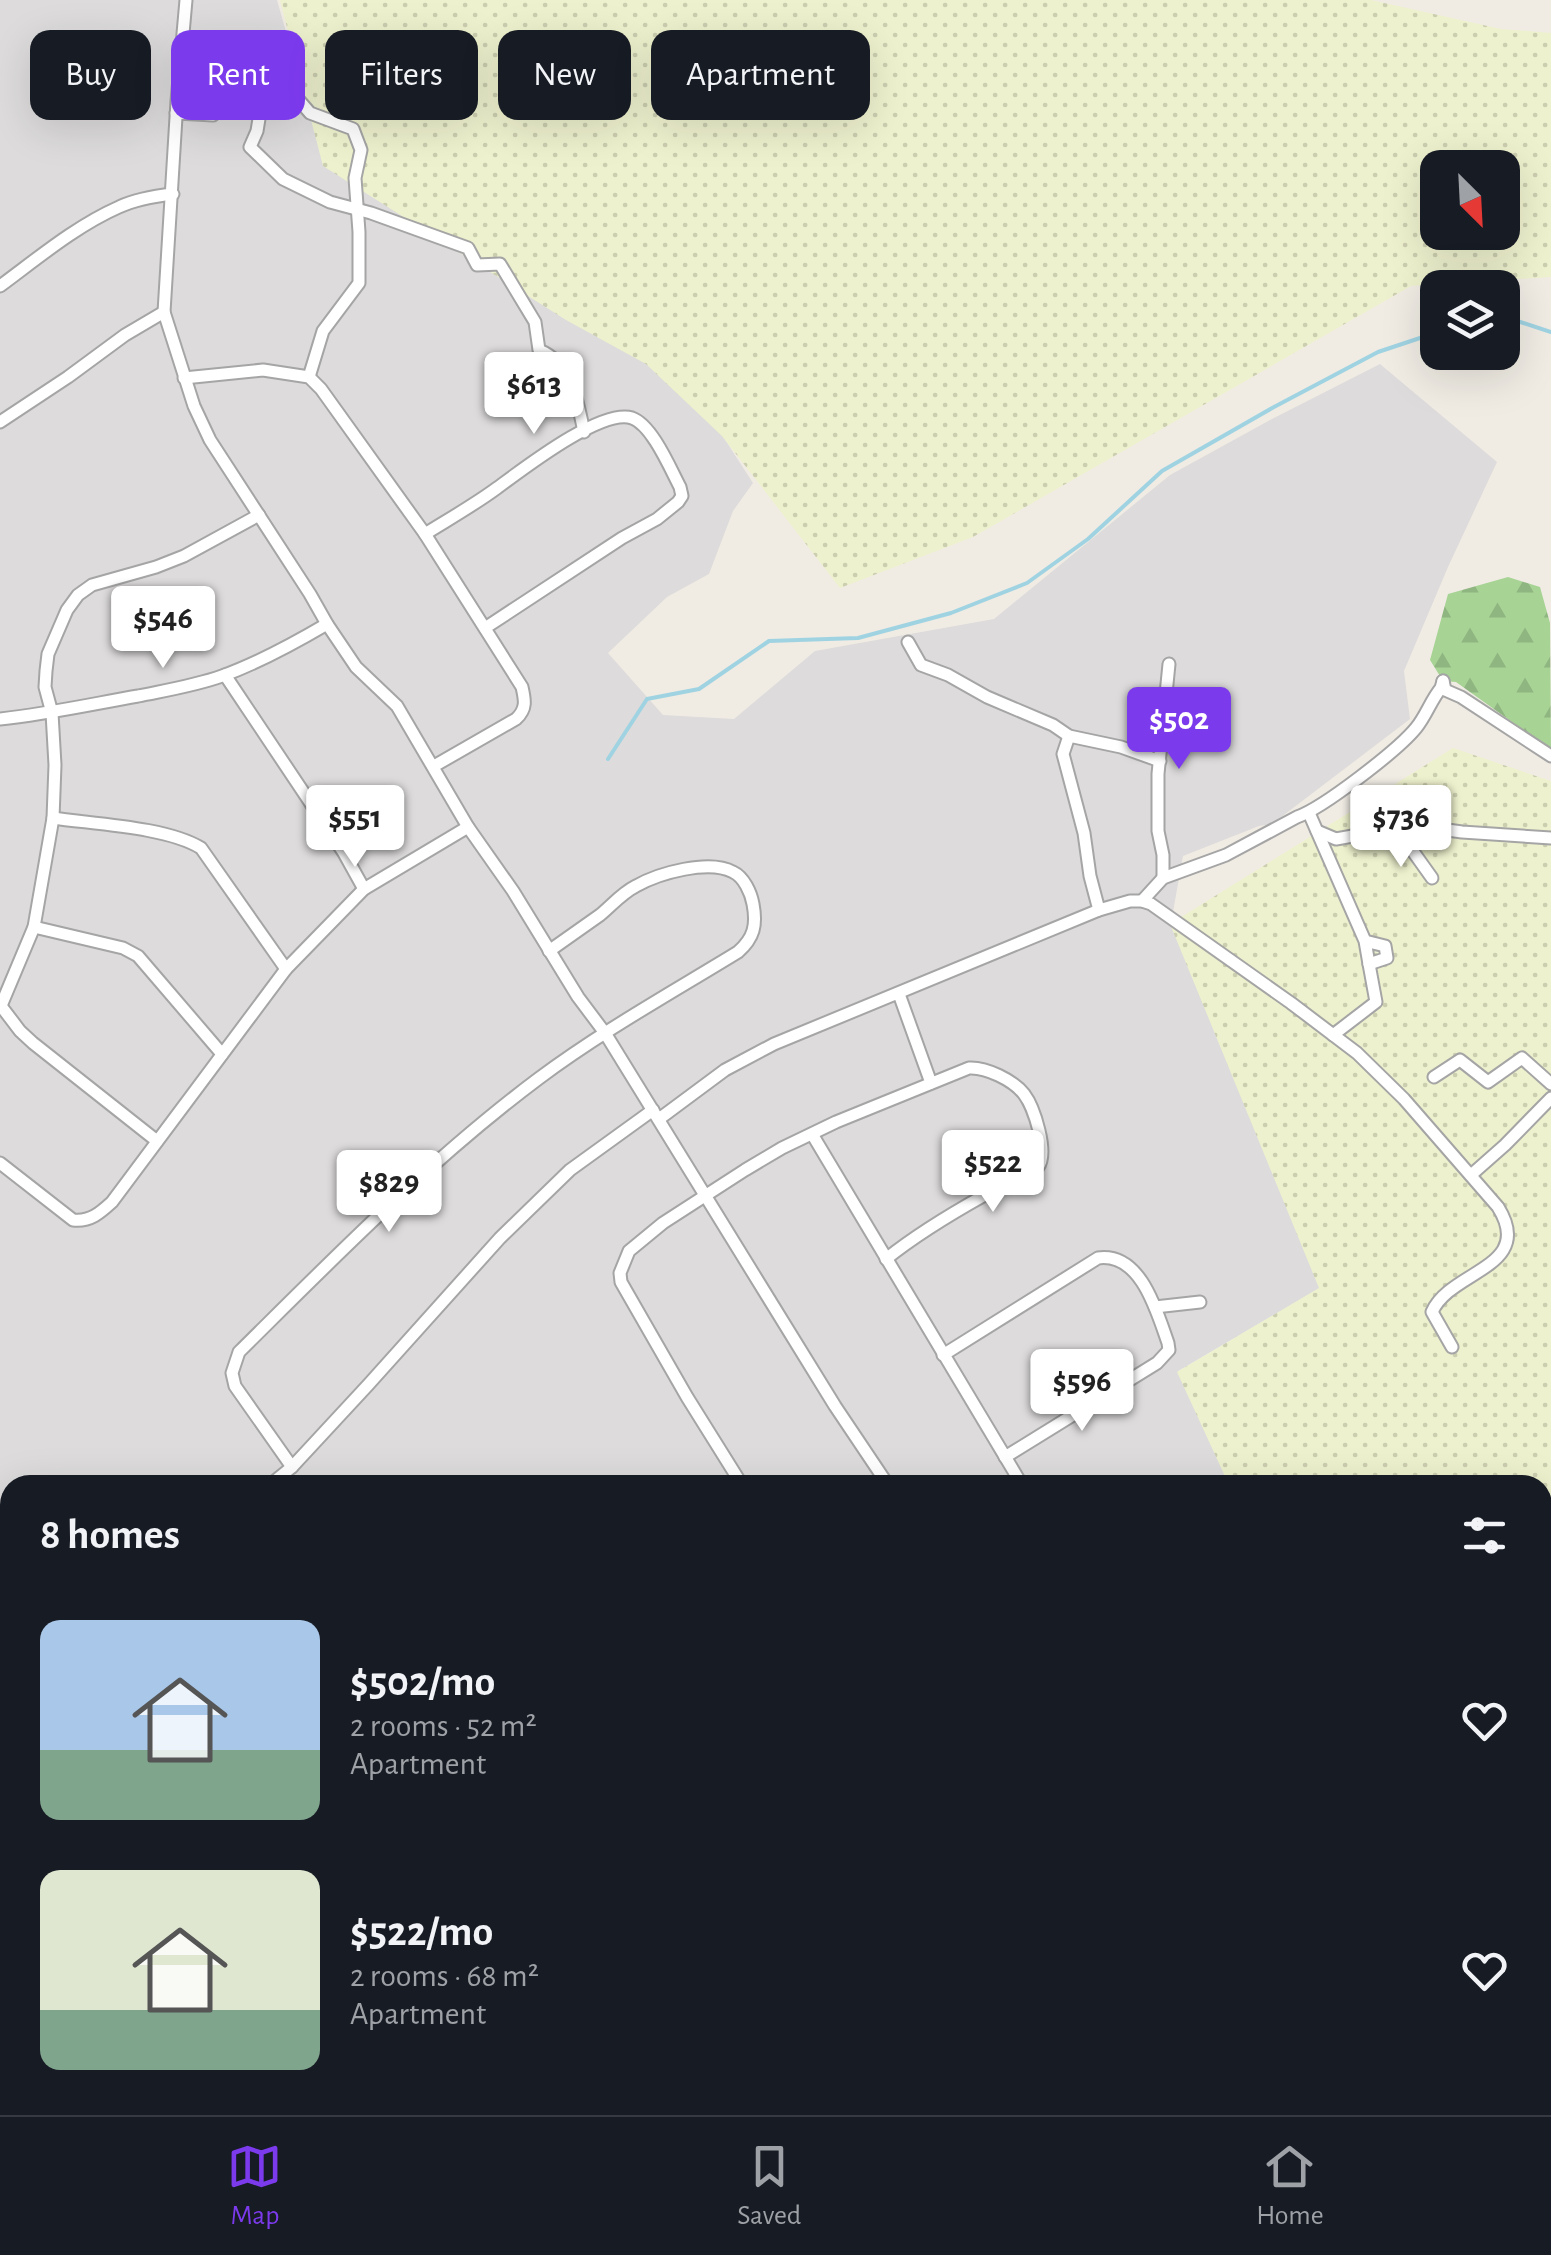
<!DOCTYPE html>
<meta charset="utf-8">
<style>
:root{--surface:#171b24;--page:#242831;--text:#f1f3f6;--muted:#9ea1a6;--line:#363941;--accent:#7c3aed}
body{margin:0;font-family:"Alegreya Sans",sans-serif;background:var(--page);color:var(--text);height:100vh;display:flex;flex-direction:column;font-size:38px;white-space:nowrap}
*{box-sizing:border-box;margin:0}
p{font-size:32px;color:var(--muted)}
.icon{flex:none;width:55px;height:55px;fill:none;stroke:currentColor;stroke-width:2;stroke-linecap:round;stroke-linejoin:round}
.map{position:relative;flex:1;overflow:hidden}
.details{position:absolute;left:0px;top:1475px;width:1552px;height:640px;display:flex;flex-direction:column;background:var(--surface);border-radius:30px 30px 0 0;box-shadow:0 10px 40px #0002}
.details>*{flex:none}
.banner{position:absolute;left:30px;top:30px;width:1000px;height:90px;display:flex;gap:20px}
.needle{width:65px;rotate:156deg}
.buttons{position:absolute;left:1420px;top:150px;display:grid;gap:20px}
.buttons a{display:grid;place-items:center;width:100px;height:100px;border-radius:20px;background:var(--surface);box-shadow:0 10px 40px #0002;font-size:50px}
.price{position:absolute;translate:-50% -85px;padding:0 22px;border-radius:10px;background:#fff;color:#222;font-size:32px;line-height:65px;filter:drop-shadow(0 2px 5px #0008)}
.price::after{content:'';position:absolute;left:50%;top:60px;width:30px;height:22px;margin-left:-15px;background:inherit;clip-path:polygon(0 0,100% 0,50% 100%)}
.price.selected{background:var(--accent);color:#fff}
ul{padding:0;list-style:none}
li{display:flex;align-items:center;gap:30px;height:250px;padding:0 40px}
li span{display:grid;place-items:center;flex:none;width:280px;height:200px;border-radius:20px;color:#555}
li>.icon{margin-inline-start:auto}
span .icon{width:120px;height:120px;fill:#fffc;stroke-width:1}
li b{font-size:42px}
h2{display:flex;justify-content:space-between;align-items:center;height:120px;padding:0 40px;font-size:42px}
.chip{padding:0 35px;border-radius:20px;background:var(--surface);box-shadow:0 10px 40px #0002;font-size:35px;line-height:90px}
.chip.selected{background:var(--accent);color:#fff}
.menu{display:flex;justify-content:space-around;align-items:center;height:140px;border-top:2px solid var(--line);background:var(--surface);font-size:28px;color:var(--muted)}
.menu a{display:grid;justify-items:center;gap:5px}
.menu .selected{color:var(--accent)}
.map>svg:first-child{display:block}
</style>
<div class="map">
<svg width="1551" height="2115" viewBox="0 0 1551 2115">
<defs>
<pattern id="farmland-dots" width="8" height="8" patternUnits="userSpaceOnUse" patternTransform="scale(2.5)"><rect width="8" height="8" fill="#eef1cd"/><path d="M2 2h.1M6 6h.1" fill="none" stroke="#ccceb0" stroke-width="1.8" stroke-linecap="round"/></pattern>
<pattern id="forest-firs" width="22" height="20" patternUnits="userSpaceOnUse" patternTransform="scale(2.5)"><rect width="22" height="20" fill="#a7d395"/><path d="M5 1l3.5 6h-7zM16 11l3.5 6h-7z" fill="#8fb580"/></pattern>
</defs>
<rect width="100%" height="100%" fill="#f0ece4"/>
<path fill="#dddbdb" d="M0 0H277L324 165 647 363 722 435 753 483 733 511 709 574 667 597 608 653 663 715 734 719 815 651 994 619 1170 475 1270 420 1380 364 1497 462 1448 567 1404 671 1410 719 1272 824 1259 826 1183 856 1171 923 1320 1288 1178 1371 1230 1485H10V2105H1542V1518L1551 1514V2115H0Z"/>
<g fill="url(#farmland-dots)" fill-rule="evenodd">
<path d="M280 0H1371L1501 29 1551 33V277L1411 286 973 537 840 588 722 436 646 364 566 320 323 166ZM1438 168H1502V232H1438Z"/>
<path d="M1453 748 1551 781V1514L1543 1519 1542 1485H1229L1177 1372 1319 1288 1170 924Z"/>
</g>
<g fill="url(#forest-firs)">
<path d="M1508 577 1540 587 1550 623 1551 750 1456 682 1443 681 1430 660 1448 594Z"/>
<path d="M4 1986 10 1989V2079L5 2078 0 2071 3 2055 0 2049V1989Z"/>
</g>
<g fill="none" stroke-linecap="round" stroke-linejoin="round">
<g stroke="#a0d3e2" stroke-width="4">
<path d="M1502 316 1551 332"/>
<path d="M608 759 647 699 699 689 769 641 858 638 951 613 1027 583 1088 539 1162 471 1274 407 1378 352 1438 332"/>
</g>
<g stroke="#a5a5a5" stroke-width="15">
<g id="street">
<path d="M186 0 177 101 164 312 194 406 210 440 310 594 327 624 356 667 397 706 468 827 513 891 578 997 605 1033 835 1406 888 1485"/>
<path d="M263 94 257 131 250 147 283 179 330 202 371 213 468 248 477 265 500 264 535 322 539 350C572 364 577 399 584 432"/>
<path d="M176 113 213 115 219 100 248 102 279 86 297 98 310 113 353 129 361 150 355 178 359 232V283L323 331 309 377"/>
<path d="M0 286C38 258 76 226 119 207 136 199 155 196 173 194"/>
<path d="M184 378 263 370 309 377 321 389 425 534 522 687C525 700 527 709 516 719L434 766"/>
<path d="M0 422 68 377 125 335 164 312"/>
<path d="M425 534C449 519 474 505 497 488 522 470 601 408 632 418 652 425 670 468 680 487L682 496 678 502 657 519 622 538 485 628"/>
<path d="M908 642 921 665 948 675 987 697 1053 725 1069 736 1121 747 1160 761"/>
<path d="M225 675 344 853 364 889"/>
<path d="M1443 681 1445 690 1461 697 1551 756"/>
<path d="M0 719C47 714 92 704 138 696 167 690 194 686 222 676 258 663 293 644 327 624"/>
<path d="M1069 736 1063 754 1084 833 1090 876 1099 910"/>
<path d="M1309 813 1365 941 1385 946 1387 958 1369 964 1365 941"/>
<path d="M53 818C94 824 167 827 201 848L286 969"/>
<path d="M1317 831 1336 839 1375 832H1390L1402 836 1440 829 1462 832 1551 838"/>
<path d="M1402 836 1432 878"/>
<path d="M1163 878V855L1158 831V774L1169 664"/>
<path d="M1142 901 1163 878 1226 855 1297 817C1323 808 1398 750 1416 728 1426 716 1431 700 1441 688L1443 681"/>
<path d="M34 927 123 948 138 956 222 1054"/>
<path d="M899 994 931 1083"/>
<path d="M1 1006 20 1031 33 1043 157 1141"/>
<path d="M0 1008 34 927 53 818 55 765 52 713 45 687 46 671 48 654 67 610 78 595 92 585 156 567 184 556 259 515"/>
<path d="M1333 1035 1376 1002 1369 964"/>
<path d="M1434 1077 1460 1060 1488 1082 1522 1058 1551 1084"/>
<path d="M659 1119 725 1070 774 1044 1099 910 1130 901H1142L1151 904 1291 1003 1357 1053 1404 1099 1498 1207C1536 1268 1450 1270 1432 1312L1452 1347"/>
<path d="M812 1134 1022 1485"/>
<path d="M0 1163 73 1220C90 1222 100 1213 112 1202L286 969 364 889 468 827"/>
<path d="M1471 1175 1505 1145 1551 1098"/>
<path d="M1155 1307 1200 1302"/>
<path d="M943 1355 1098 1258C1141 1252 1157 1312 1168 1343L1169 1350 1157 1363 1005 1457"/>
<path d="M292 1467 235 1386 232 1373 239 1352C335 1257 430 1160 538 1079 601 1032 671 993 738 952 754 938 757 925 753 904 751 893 744 877 733 872 709 859 659 873 636 886 622 893 612 905 600 915 583 927 566 939 549 951"/>
<path d="M270 1485 292 1467 368 1385 500 1238 570 1170 653 1110"/>
<path d="M742 1485 687 1397 621 1282 620 1273 629 1251 663 1223 745 1170 782 1148 836 1122 969 1068C986 1067 1013 1080 1024 1094 1034 1107 1049 1153 1038 1167 1025 1181 1000 1188 983 1196 949 1215 916 1235 886 1259"/>
<path d="M0 1641 10 1634"/>
<path d="M1542 1651 1551 1649"/>
<path d="M0 1715 10 1717"/>
<path d="M0 1843 10 1845"/>
<path d="M0 1926 3 1930H10"/>
<path d="M352 2105 356 2115"/>
<path d="M579 2105 585 2115"/>
<path d="M1365 2105 1373 2115"/>
<path d="M1510 2105 1517 2115"/>
<path d="M529 2115 545 2105"/>
<path d="M760 2115 776 2105"/>
<path d="M1297 2115 1310 2105"/>
</g>
</g>
<use href="#street" stroke="#fff" stroke-width="11"/>
</g>
</svg>
<div class="buttons">
<a><svg class="needle" viewBox="-14 -14 28 28"><path d="M0-13l5 13h-10z" fill="#e53935"/><path d="M0 13l5-13h-10z" fill="#9ea1a6"/></svg></a>
<a><svg class="icon" aria-label="layers" viewBox="0 0 24 24"><path d="M12 4l9 5-9 5-9-5zM3 14l9 5 9-5"/></svg></a>
</div>
<b class="price" style="left:534px;top:437px">$613</b>
<b class="price" style="left:163px;top:671px">$546</b>
<b class="price selected" style="left:1179px;top:772px">$502</b>
<b class="price" style="left:355px;top:870px">$551</b>
<b class="price" style="left:1401px;top:870px">$736</b>
<b class="price" style="left:993px;top:1215px">$522</b>
<b class="price" style="left:389px;top:1235px">$829</b>
<b class="price" style="left:1082px;top:1434px">$596</b>
<div class="banner">
<a class="chip">Buy</a>
<a class="chip selected">Rent</a>
<a class="chip">Filters</a>
<a class="chip">New</a>
<a class="chip">Apartment</a>
</div>
<section class="details">
<h2>8 homes<svg class="icon" aria-label="filters" viewBox="0 0 24 24"><path d="M4 7h16M4 17h16"/><circle cx="9" cy="7" r="2"/><circle cx="15" cy="17" r="2"/></svg></h2>
<ul>
<li><span style="background:linear-gradient(#a9c7e8 65%,#7fa58c 0)"><svg class="icon" aria-label="home" viewBox="0 0 24 24"><path d="M3 11l9-7 9 7M6 9v11h12V9"/></svg></span><div><b>$502/mo</b><p>2 rooms · 52 m²</p><p>Apartment</p></div><svg class="icon" aria-label="heart" viewBox="0 0 24 24"><path d="M12 20l-8-8c-3-5 5-10 8-4 3-6 11-1 8 4z"/></svg></li>
<li><span style="background:linear-gradient(#dfe7d0 70%,#7fa58c 0)"><svg class="icon" aria-label="home" viewBox="0 0 24 24"><path d="M3 11l9-7 9 7M6 9v11h12V9"/></svg></span><div><b>$522/mo</b><p>2 rooms · 68 m²</p><p>Apartment</p></div><svg class="icon" aria-label="heart" viewBox="0 0 24 24"><path d="M12 20l-8-8c-3-5 5-10 8-4 3-6 11-1 8 4z"/></svg></li>
</ul>
</section>
</div>
<nav class="menu">
<a class="selected"><svg class="icon" aria-label="map" viewBox="0 0 24 24"><path d="M3 6l6-2 6 2 6-2v14l-6 2-6-2-6 2zM9 4v14M15 6v14"/></svg>Map</a>
<a><svg class="icon" aria-label="saved" viewBox="0 0 24 24"><path d="M7 4h10v16l-5-4-5 4z"/></svg>Saved</a>
<a><svg class="icon" aria-label="home" viewBox="0 0 24 24"><path d="M3 11l9-7 9 7M6 9v11h12V9"/></svg>Home</a>
</nav>
